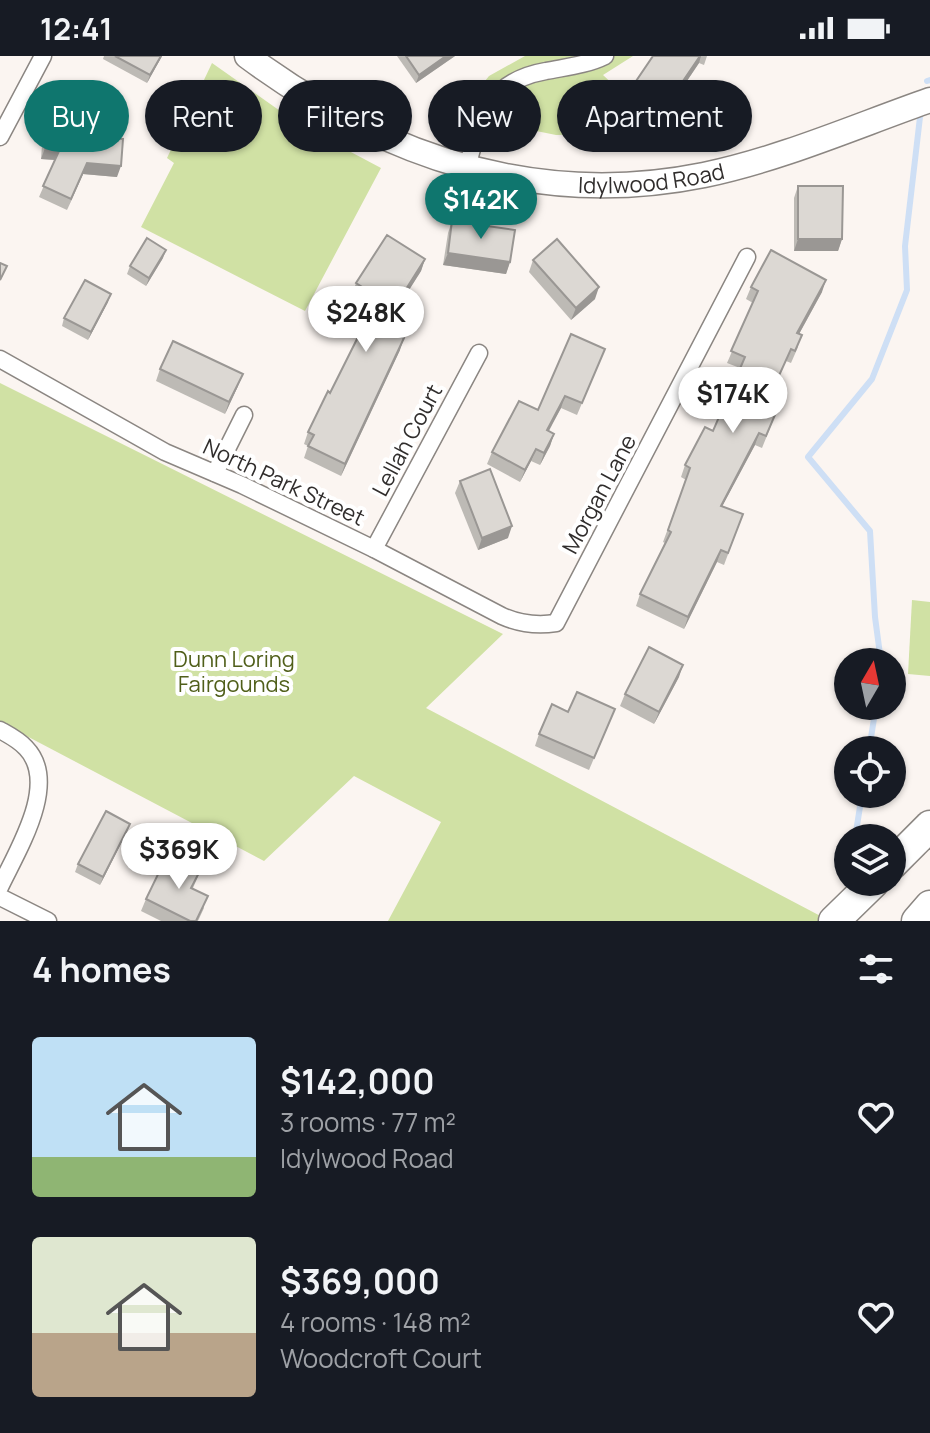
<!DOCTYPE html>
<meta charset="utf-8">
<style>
:root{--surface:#171b24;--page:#20242c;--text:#f1f3f6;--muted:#9ea1a6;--accent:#0f766e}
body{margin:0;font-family:Manrope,sans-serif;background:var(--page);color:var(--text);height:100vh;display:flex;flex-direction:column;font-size:30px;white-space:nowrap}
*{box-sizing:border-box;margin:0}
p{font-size:26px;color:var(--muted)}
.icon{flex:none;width:44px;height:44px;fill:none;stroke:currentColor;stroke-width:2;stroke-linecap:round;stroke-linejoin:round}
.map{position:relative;height:865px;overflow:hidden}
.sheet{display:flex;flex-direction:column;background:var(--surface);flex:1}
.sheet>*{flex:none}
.hud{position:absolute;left:24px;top:24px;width:882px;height:72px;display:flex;gap:16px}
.needle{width:52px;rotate:9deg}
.tools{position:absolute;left:834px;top:592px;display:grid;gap:16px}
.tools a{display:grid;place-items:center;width:72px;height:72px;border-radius:50%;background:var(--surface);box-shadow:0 2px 6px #0004;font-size:40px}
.price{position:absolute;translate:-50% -68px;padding:0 18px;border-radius:28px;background:#fff;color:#222;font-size:26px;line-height:52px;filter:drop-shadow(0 2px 4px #0008)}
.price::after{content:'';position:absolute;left:50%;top:48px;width:24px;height:18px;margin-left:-12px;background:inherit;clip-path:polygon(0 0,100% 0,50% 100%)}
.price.current{background:var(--accent);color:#fff}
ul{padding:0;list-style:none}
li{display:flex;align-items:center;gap:24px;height:200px;padding:0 32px}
li span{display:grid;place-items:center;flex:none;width:224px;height:160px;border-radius:8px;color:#555}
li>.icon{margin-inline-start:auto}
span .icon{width:96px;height:96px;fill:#fffc;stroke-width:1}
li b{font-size:34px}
h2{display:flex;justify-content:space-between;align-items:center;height:96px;padding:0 32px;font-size:34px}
.chip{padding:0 28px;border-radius:36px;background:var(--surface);box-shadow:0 2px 6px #0004;font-size:28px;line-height:72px}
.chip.current{background:var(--accent);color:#fff}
.status{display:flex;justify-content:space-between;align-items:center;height:56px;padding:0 40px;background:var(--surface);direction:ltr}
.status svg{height:22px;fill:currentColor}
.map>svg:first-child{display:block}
</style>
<div class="status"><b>12:41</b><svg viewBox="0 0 49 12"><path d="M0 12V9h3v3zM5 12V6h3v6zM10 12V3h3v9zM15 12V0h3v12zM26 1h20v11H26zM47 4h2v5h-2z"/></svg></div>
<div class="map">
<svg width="930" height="865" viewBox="0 0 930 865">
<rect width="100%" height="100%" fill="#fbf5f1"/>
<g fill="#d0e1a4">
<path d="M525 0H633L603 19 665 77 556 79 458 59 489 20Z"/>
<path d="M212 7 300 69 381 112 305 255 141 171 174 107 167 102Z"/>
<path d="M0 327 503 578 426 652 830 865H388L441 766 354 720 264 805 0 666Z"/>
<path d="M912 544 930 546V620L908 618Z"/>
</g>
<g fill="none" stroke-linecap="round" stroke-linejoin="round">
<g stroke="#cedff5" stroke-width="6">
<path d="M927 25 930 24"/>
<path d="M881 606 875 561 870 475 808 401 872 323 907 234 905 190 920 61"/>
<path d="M869 694 876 650"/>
<path d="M856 776 862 738"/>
</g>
<g stroke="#8b8682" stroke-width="19">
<g id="minor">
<path d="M0 81 43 0"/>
<path d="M467 112C480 62 488 25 546 15 566 11 587 9 605 0"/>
<path d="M0 303 165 396 242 429 374 493 502 560C520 568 537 570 556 567L747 201"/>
<path d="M215 417 244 359"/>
<path d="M374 493 479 297"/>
<path d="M0 674C9 679 19 684 26 692 60 727 17 795 0 831"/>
<path d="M0 841 48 865"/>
</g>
</g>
<g stroke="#8b8682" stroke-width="27">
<g id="secondary">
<path id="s1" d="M247 0C382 100 536 153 704 119 781 103 856 70 930 44"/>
</g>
</g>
<g stroke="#8b8682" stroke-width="33">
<g id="motorway">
<path d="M892 808 930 770"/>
<path d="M834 865 874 826"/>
<path d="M917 865 930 850"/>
</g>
</g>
<use href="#minor" stroke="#fff" stroke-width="16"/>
<use href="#secondary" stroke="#fff" stroke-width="24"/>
<use href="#motorway" stroke="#fff" stroke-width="30"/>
</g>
<g fill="#bdbab5">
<path d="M104 0H162L147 27 103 3Z"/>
<path d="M397 0H455L416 27Z"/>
<path d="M653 0H707L704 9 699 7 658 68 626 46 630 34Z"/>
<path d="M47 64 99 81 117 121 83 118 67 154 39 141 55 104 41 103 43 75Z"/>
<path d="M798 130 842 183 838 195H794V142Z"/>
<path d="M452 165 510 206 506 218 443 209 448 177Z"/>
<path d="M163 202 146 230 127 218 130 210Z"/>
<path d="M425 203 421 215 385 272 400 294 341 420 304 402 308 390 304 388 308 376 330 337 372 252 352 239 356 227Z"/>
<path d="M533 204 595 243 571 264 529 216Z"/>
<path d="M751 231 822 236 799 278 798 291 791 307 786 305 772 335 783 340 762 392 755 389 722 450 743 458 724 509 717 506 684 573 636 550 640 538 665 487 663 486 686 424 681 421 685 409 713 375 740 312 727 307 753 247 746 243Z"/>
<path d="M108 246 88 284 62 270 64 262Z"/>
<path d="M605 293 577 359 561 352 548 375 554 378 550 390 540 409 531 405 520 426 487 408 492 396Z"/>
<path d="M160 313 238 330 225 358 156 325Z"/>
<path d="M460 425 508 482 478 494 455 437Z"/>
<path d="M679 621 654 668 620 650 625 638Z"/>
<path d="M615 653 589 714 535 690 539 678Z"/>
<path d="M130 768 100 829 75 816 78 808Z"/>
<path d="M202 811 193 832 204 852 198 865H161L141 855 146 843 174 816Z"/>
</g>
<g fill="#9a9794">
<path d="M161 0H162L147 27 150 19Z"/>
<path d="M446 0H455L416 27 419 19Z"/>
<path d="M700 0H701L699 7 658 68 662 56Z"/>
<path d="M45 92 60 93 56 104 41 103Z"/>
<path d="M87 107 121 110 117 121 83 118 67 154Z"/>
<path d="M798 183H842L838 195H794Z"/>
<path d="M166 194 163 202 146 230 149 222Z"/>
<path d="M448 197 510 206 506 218 443 209Z"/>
<path d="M425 203 421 215 378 283 382 271Z"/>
<path d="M826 224 822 236 793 289 797 277Z"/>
<path d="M599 231 595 243 571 264 576 252Z"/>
<path d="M111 238 108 246 88 284 91 276Z"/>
<path d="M404 282 400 294 341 420 345 408Z"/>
<path d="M243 318 238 330 225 358 229 346Z"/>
<path d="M565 340 561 352 543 386 547 374Z"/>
<path d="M759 377 755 389 716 462 721 450Z"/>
<path d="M554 378 550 390 540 409 544 397Z"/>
<path d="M536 393 531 405 520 426 525 414Z"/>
<path d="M512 470 508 482 478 494 482 482Z"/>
<path d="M721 494 717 506 684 573 688 561Z"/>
<path d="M683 609 679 621 654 668 659 656Z"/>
<path d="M130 768 127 776 100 829 103 821Z"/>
</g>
<g fill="#dcd8d3" stroke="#9a9794" stroke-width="2">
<path d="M115 0H161L150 19Z"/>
<path d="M406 0H446L419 19Z"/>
<path d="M653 0H700L662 56 630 34Z"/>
<path d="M47 64 100 69 99 81 123 83 121 110 87 107 71 143 43 130 60 93 45 92Z"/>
<path d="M798 130H843L842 183H798Z"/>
<path d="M452 165 515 174 510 206 448 197Z"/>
<path d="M387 179 425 203 382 271 404 282 345 408 308 390 314 379 308 376 328 335 330 337 378 241 356 227Z"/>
<path d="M147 182 166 194 149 222 130 210Z"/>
<path d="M557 183 599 231 576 252 533 204Z"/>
<path d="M771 194 826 224 797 277 802 279 795 295 791 293 772 335 783 340 766 380 759 377 721 450 743 458 728 497 721 494 688 561 640 538 671 476 668 474 690 412 685 409 705 371 713 375 745 301 731 295 758 235 751 231Z"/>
<path d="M0 207 7 210 0 224Z"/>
<path d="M85 224 111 238 91 276 64 262Z"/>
<path d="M571 278 605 293 582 347 565 340 547 374 554 378 544 397 536 393 525 414 492 396 519 345 538 354Z"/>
<path d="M173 285 243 318 229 346 160 313Z"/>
<path d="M490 413 512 470 482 482 460 425Z"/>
<path d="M649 591 683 609 659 656 625 638Z"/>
<path d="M577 636 615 653 594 702 539 678 552 648 568 656Z"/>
<path d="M106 755 130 768 103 821 78 808Z"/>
<path d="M182 801 202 811 191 832 208 840 196 865H190L146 843 162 810 174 816Z"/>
</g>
<g text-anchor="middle" stroke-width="8" stroke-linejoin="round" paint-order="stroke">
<g font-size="22" fill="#302d2c" stroke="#fff">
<text dy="8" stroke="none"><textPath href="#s1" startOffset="434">Idylwood Road</textPath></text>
<text transform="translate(407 384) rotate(-62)" y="8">Lellah Court</text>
<text transform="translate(284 426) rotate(25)" y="8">North Park Street</text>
<text transform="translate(599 438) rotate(-62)" y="8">Morgan Lane</text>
</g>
<g font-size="22" fill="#505f1a" stroke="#fff">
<text x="234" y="611">Dunn Loring<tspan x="234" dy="25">Fairgounds</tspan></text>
</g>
</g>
</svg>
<div class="tools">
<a><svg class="needle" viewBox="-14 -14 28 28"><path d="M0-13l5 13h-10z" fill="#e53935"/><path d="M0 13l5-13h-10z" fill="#9ea1a6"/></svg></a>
<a><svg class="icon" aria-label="locate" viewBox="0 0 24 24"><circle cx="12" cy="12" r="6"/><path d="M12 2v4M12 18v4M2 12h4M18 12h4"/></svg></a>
<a><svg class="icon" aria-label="layers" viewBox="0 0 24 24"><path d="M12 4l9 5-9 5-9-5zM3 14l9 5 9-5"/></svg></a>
</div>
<b class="price current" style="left:481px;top:185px">$142K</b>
<b class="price" style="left:366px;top:298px">$248K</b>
<b class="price" style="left:733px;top:379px">$174K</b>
<b class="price" style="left:179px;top:835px">$369K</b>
<div class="hud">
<a class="chip current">Buy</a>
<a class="chip">Rent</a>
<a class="chip">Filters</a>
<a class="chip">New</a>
<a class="chip">Apartment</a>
</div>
</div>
<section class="sheet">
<h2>4 homes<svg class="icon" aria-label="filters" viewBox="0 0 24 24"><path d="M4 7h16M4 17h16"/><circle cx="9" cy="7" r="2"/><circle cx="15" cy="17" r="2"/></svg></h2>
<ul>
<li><span style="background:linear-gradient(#bfe0f5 75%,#8fb573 0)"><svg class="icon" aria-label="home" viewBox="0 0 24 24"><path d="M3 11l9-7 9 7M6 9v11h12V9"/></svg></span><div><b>$142,000</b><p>3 rooms · 77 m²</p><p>Idylwood Road</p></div><svg class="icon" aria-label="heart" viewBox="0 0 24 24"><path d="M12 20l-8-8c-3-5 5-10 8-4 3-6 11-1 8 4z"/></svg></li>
<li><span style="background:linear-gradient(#dfe7d0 60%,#b9a48a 0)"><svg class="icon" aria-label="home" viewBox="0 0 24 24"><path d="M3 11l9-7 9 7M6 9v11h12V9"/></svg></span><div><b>$369,000</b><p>4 rooms · 148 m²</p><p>Woodcroft Court</p></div><svg class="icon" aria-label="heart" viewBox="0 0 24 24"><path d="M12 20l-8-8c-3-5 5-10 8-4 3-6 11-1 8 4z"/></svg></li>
</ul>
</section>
